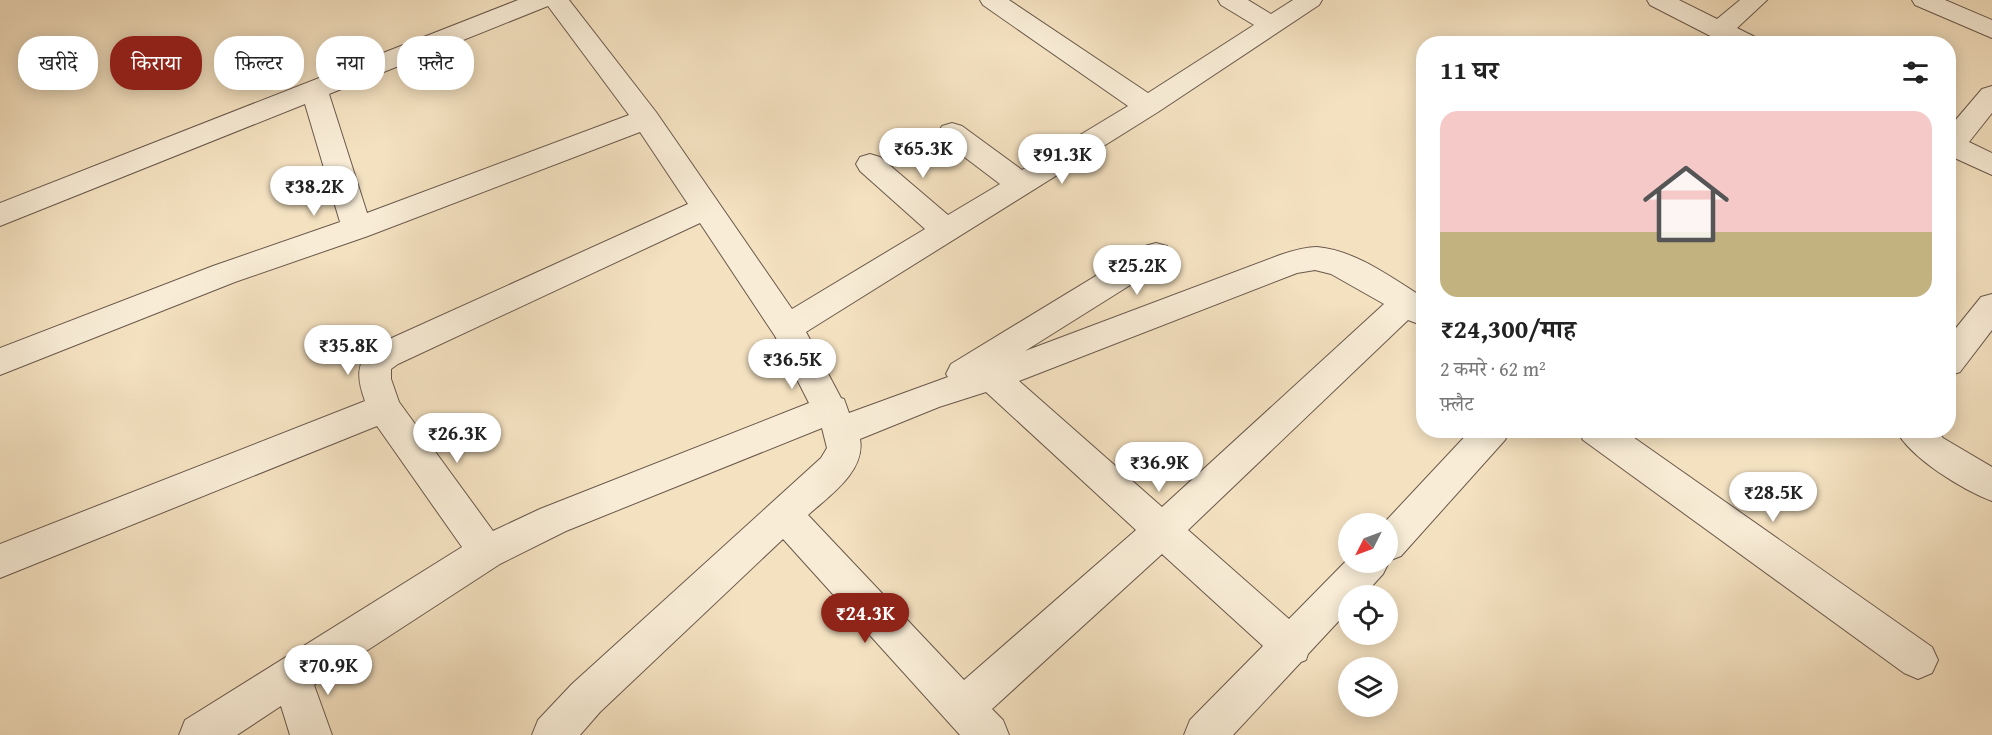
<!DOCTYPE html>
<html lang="hi">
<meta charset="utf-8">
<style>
:root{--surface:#fff;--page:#f6f6f6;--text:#222;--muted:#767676;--accent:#8f2418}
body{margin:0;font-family:"Gentium Book Plus","Noto Serif Devanagari",serif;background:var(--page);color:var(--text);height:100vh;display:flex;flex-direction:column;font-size:22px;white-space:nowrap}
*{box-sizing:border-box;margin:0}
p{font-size:20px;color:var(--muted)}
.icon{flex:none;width:33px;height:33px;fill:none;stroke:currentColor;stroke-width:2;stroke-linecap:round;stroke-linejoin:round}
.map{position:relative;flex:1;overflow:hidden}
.panel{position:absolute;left:1416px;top:36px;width:540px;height:402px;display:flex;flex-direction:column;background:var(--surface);border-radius:24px;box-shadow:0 3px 15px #0003}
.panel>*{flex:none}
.guide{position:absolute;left:18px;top:36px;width:570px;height:54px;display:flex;gap:12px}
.needle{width:39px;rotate:228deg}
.controls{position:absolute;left:1338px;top:513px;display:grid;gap:12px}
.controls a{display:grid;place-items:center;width:60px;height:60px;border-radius:50%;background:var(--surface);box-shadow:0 3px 15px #0003;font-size:30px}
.price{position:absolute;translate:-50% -51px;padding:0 14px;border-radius:21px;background:#fff;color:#222;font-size:20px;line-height:39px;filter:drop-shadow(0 2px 3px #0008)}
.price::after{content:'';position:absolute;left:50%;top:36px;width:18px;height:14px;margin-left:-9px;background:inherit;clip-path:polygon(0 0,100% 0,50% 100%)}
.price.current{background:var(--accent);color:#fff}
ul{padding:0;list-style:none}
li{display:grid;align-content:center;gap:12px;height:318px;padding:0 24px}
li span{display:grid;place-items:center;height:186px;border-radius:18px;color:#555}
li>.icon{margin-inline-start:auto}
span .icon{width:108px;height:108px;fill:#fffc;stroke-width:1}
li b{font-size:26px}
h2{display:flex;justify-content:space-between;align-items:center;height:72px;padding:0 24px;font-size:26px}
.tag{padding:0 21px;border-radius:24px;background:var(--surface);box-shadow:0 3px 15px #0003;font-size:21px;line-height:54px}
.tag.current{background:var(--accent);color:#fff}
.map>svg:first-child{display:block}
</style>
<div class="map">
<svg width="1992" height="735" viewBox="0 0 1992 735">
<rect width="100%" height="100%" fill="#f4e1c0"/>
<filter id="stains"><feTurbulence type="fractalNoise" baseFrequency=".00333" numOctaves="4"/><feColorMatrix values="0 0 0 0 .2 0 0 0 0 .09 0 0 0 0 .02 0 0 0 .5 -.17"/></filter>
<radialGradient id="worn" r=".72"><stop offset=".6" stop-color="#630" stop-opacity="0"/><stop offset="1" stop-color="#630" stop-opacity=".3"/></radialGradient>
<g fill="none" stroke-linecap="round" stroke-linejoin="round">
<g stroke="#69584b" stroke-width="2">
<g id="minor">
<path d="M518 0H569L656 112 792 309 925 229 860 171 856 164 860 157 870 154 880 157 948 215 1000 184 942 140 938 133 942 126 952 123 962 126 1022 170 1128 106 983 5 980 0H1009L1148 93 1254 25 1221 5 1218 0H1248L1271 14 1293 0H1322L1319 5 1158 112 806 332 841 398 844 399 849 413 948 377 946 374 951 364 1145 246 1156 243 1167 246 1171 254 1167 262 1025 351 1280 255C1292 251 1305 247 1317 247 1355 250 1392 278 1424 298V326L1408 320 1188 530 1289 619 1348 559V562H1388V524H1383L1471 430H1510L1505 440 1401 556 1388 561 1389 562 1383 574 1363 596H1348V611L1308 654 1306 660 1301 662 1233 735H1184L1190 720 1263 646 1162 554 992 709 1003 720 1009 735H960L783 539 600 712 580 735H532L538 720 572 684 821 458 827 448 822 428 566 531 500 564 314 685 332 735H290L281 706 237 735H179L185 720 462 547 377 426 0 578V544L365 401C357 379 355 362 374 346L688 204 640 132 368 236 235 282 0 375V348L213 266 340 222 305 104 0 226V203ZM548 6 629 115 367 213 329 94ZM700 223 775 336 809 403 540 509 493 531 399 402 391 379V369L398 364ZM1315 270 1331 274 1384 304 1162 507 1019 381 1297 273ZM986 392 1136 530 964 680 808 515C829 496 866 471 860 439L939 407Z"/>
<path d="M1647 0H1679L1717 19 1740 0H1767L1737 28 1757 38 1761 44H1726L1650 5Z"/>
<path d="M1912 0H1945L1992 20V38L1915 5Z"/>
<path d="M1992 86V113L1969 142 1992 153V175L1948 155V129L1982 89Z"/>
<path d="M1992 294V330L1960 372 1948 376V338L1981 297Z"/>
<path d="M1578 430H1623L1932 647 1938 660 1932 673 1918 679 1904 673 1583 440Z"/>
<path d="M1896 430H1936L1943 438 1992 467V501C1963 490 1910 458 1896 430Z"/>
</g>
</g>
<use href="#minor" fill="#f8ecd6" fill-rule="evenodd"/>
</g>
<rect width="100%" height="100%" filter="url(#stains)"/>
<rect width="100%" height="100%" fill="url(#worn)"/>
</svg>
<div class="controls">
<a><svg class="needle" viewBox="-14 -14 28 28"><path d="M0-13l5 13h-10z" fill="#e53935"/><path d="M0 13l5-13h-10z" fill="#767676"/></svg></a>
<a><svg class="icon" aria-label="locate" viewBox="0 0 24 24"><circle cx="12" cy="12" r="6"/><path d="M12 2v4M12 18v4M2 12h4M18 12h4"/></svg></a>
<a><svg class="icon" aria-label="layers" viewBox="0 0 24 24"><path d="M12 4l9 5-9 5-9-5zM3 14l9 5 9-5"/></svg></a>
</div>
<b class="price" style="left:923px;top:179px">₹65.3K</b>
<b class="price" style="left:1062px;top:185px">₹91.3K</b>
<b class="price" style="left:314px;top:217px">₹38.2K</b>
<b class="price" style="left:1137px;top:296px">₹25.2K</b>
<b class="price" style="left:348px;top:376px">₹35.8K</b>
<b class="price" style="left:792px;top:390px">₹36.5K</b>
<b class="price" style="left:457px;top:464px">₹26.3K</b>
<b class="price" style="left:1159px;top:493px">₹36.9K</b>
<b class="price" style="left:1773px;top:523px">₹28.5K</b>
<b class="price current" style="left:865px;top:644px">₹24.3K</b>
<b class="price" style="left:328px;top:696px">₹70.9K</b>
<div class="guide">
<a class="tag">खरीदें</a>
<a class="tag current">किराया</a>
<a class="tag">फ़िल्टर</a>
<a class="tag">नया</a>
<a class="tag">फ़्लैट</a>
</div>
<section class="panel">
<h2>11 घर<svg class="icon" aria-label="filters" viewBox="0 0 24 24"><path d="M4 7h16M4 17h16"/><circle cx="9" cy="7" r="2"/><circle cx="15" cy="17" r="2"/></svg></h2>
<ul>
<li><span style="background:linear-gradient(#f6c9c9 65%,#c2b280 0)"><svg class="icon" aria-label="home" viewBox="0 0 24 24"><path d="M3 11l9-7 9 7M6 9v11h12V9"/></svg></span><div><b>₹24,300/माह</b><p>2 कमरे · 62 m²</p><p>फ़्लैट</p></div></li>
</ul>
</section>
</div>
